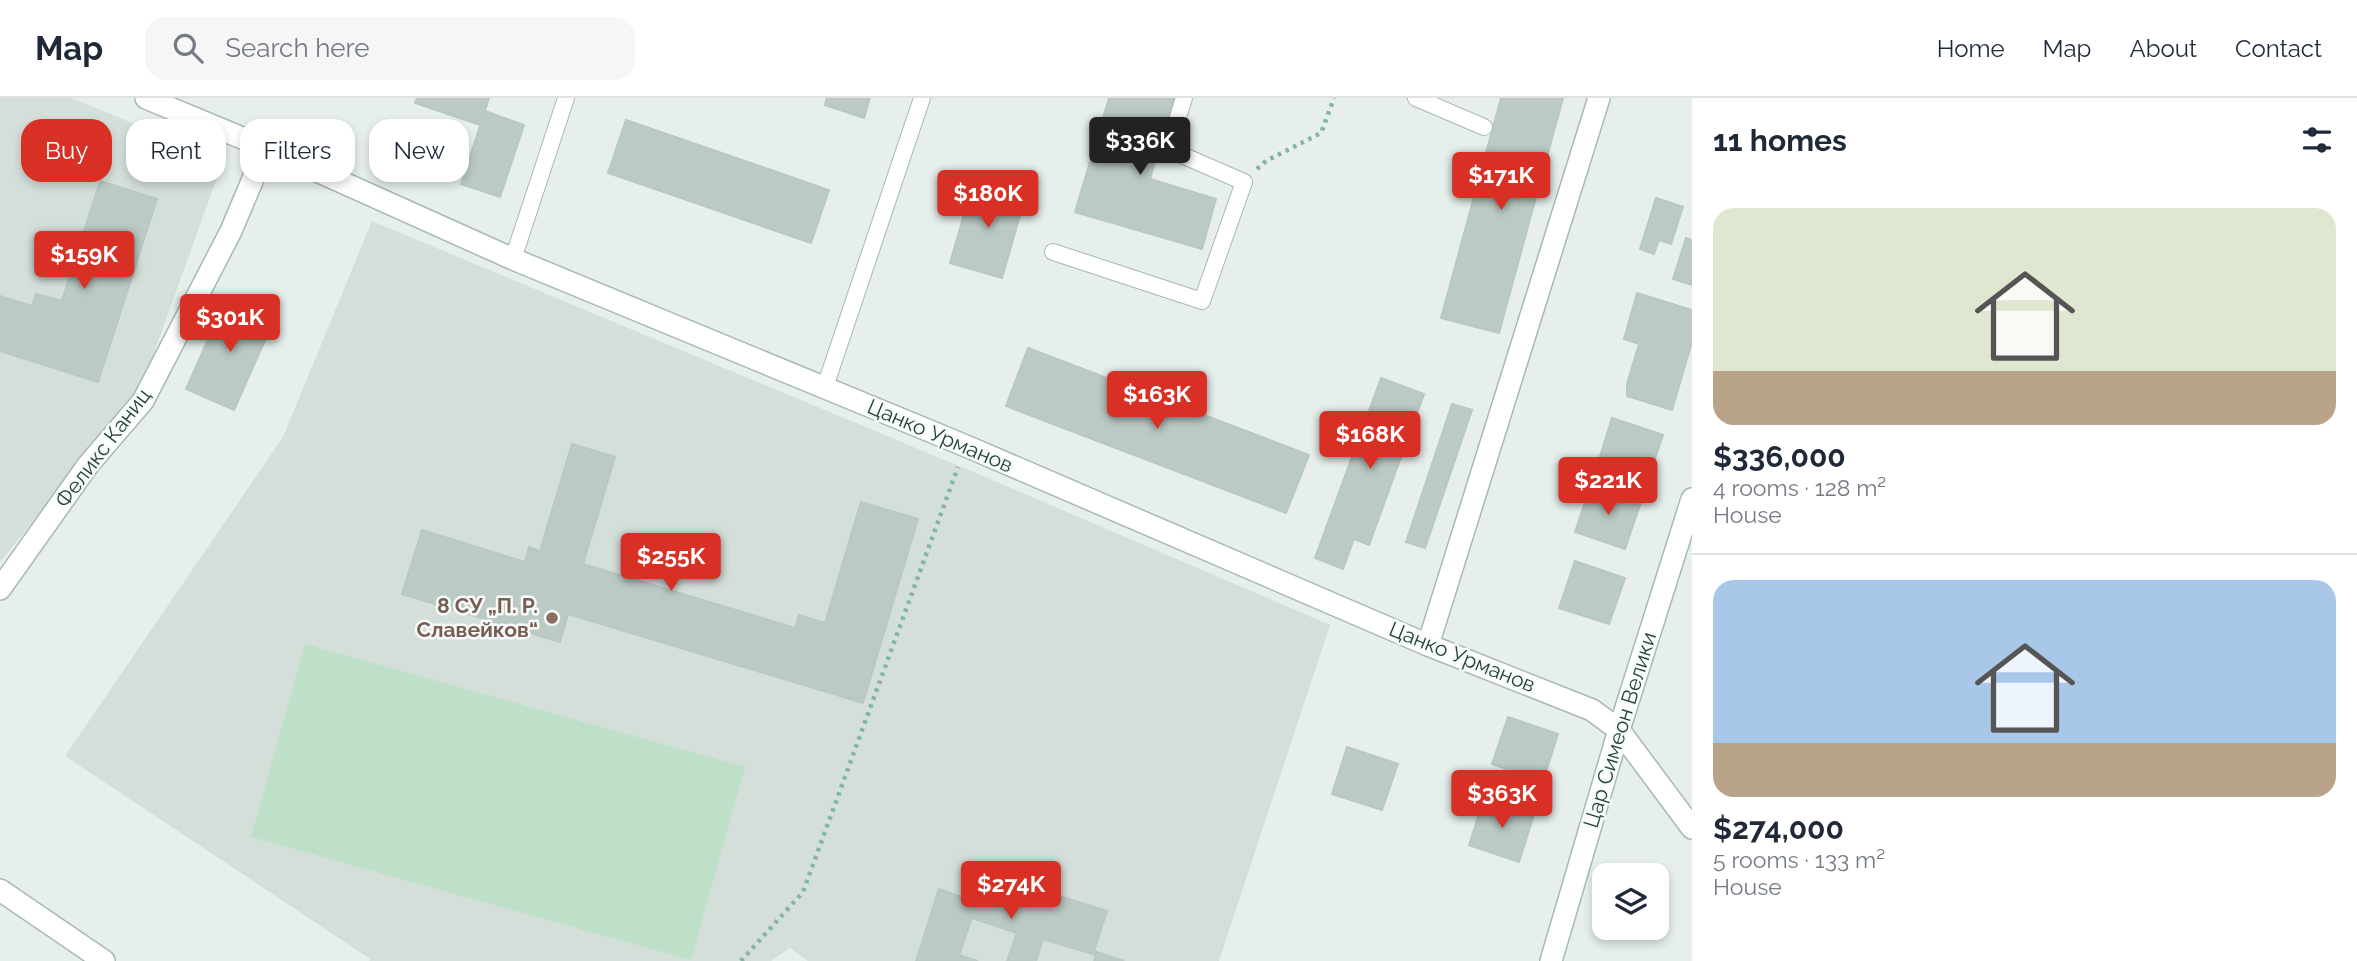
<!DOCTYPE html>
<meta charset="utf-8">
<style>
:root{--surface:#fff;--page:#f6f6f7;--text:#1f2937;--muted:#747a83;--line:#e0e1e3;--accent:#d93025}
body{margin:0;font-family:Raleway,sans-serif;background:var(--page);color:var(--text);height:100vh;display:flex;flex-direction:column;font-size:26px;white-space:nowrap}
*{box-sizing:border-box;margin:0}
p{font-size:23px;color:var(--muted)}
.icon{flex:none;width:38px;height:38px;fill:none;stroke:currentColor;stroke-width:2;stroke-linecap:round;stroke-linejoin:round}
.map{position:relative;flex:1;overflow:hidden}
.drawer{display:flex;flex-direction:column;background:var(--surface);width:665px}
.drawer>*{flex:none}
.guide{position:absolute;left:21px;top:21px;width:665px;height:63px;display:flex;gap:14px}
.tools{position:absolute;left:1592px;top:765px;display:grid;gap:14px}
.tools a{display:grid;place-items:center;width:77px;height:77px;border-radius:14px;background:var(--surface);box-shadow:0 4px 10px #0003;font-size:35px}
.price{position:absolute;translate:-50% -60px;padding:0 16px;border-radius:7px;background:var(--accent);color:#fff;font-size:23px;line-height:46px;filter:drop-shadow(0 2px 4px #0008)}
.price::after{content:'';position:absolute;left:50%;top:42px;width:21px;height:16px;margin-left:-10px;background:inherit;clip-path:polygon(0 0,100% 0,50% 100%)}
.price.active{background:#222;color:#fff}
ul{padding:0;list-style:none}
li{display:grid;align-content:center;gap:14px;height:371px;padding:0 21px}
li+li{border-top:2px solid var(--line)}
li span{display:grid;place-items:center;height:217px;border-radius:21px;color:#555}
li>.icon{margin-inline-start:auto}
span .icon{width:126px;height:126px;fill:#fffc;stroke-width:1}
li b{font-size:30px}
h2{display:flex;justify-content:space-between;align-items:center;height:84px;padding:0 21px;font-size:30px}
.tag{padding:0 24px;border-radius:21px;background:var(--surface);box-shadow:0 4px 10px #0003;font-size:24px;line-height:63px}
.tag.active{background:var(--accent);color:#fff}
header{display:flex;align-items:center;gap:42px;box-sizing:border-box;height:98px;padding:0 35px;background:var(--surface);border-bottom:2px solid var(--line)}
header strong{font-size:33px}
nav{display:flex;gap:38px;margin-inline-start:auto;font-size:24px}
.search{width:490px;height:63px;background:var(--page);display:flex;align-items:center;gap:18px;box-sizing:border-box;padding:0 24px;border-radius:21px;color:var(--muted);font-size:26px}
main{display:flex;flex:1;min-height:0}
.map>svg:first-child{display:block}
</style>
<header>
<strong>Map</strong>
<div class="search"><svg class="icon" aria-label="search" viewBox="0 0 24 24"><circle cx="10" cy="10" r="6"/><path d="M15 15l6 6"/></svg>Search here</div>
<nav><a>Home</a><a>Map</a><a>About</a><a>Contact</a></nav>
</header>
<main>
<div class="map">
<svg width="1692" height="863" viewBox="0 0 1692 863">
<rect width="100%" height="100%" fill="#e6efeb"/>
<g fill="#d4dfda">
<path d="M0 0H72L223 63 141 291 0 464Z"/>
<path d="M372 123 990 381 1330 527 1219 863H808L790 850 771 863H369L370 861 65 658 283 339Z"/>
</g>
<path fill="#bfe0c8" d="M305 546 745 669 691 862 251 739Z"/>
<g fill="#bbcac4" stroke="#b8c9c2" stroke-width="2">
<path d="M417 0H489L480 27 415 5Z"/>
<path d="M827 0H870L864 20 825 7Z"/>
<path d="M1109 0H1174L1150 81 1216 101 1202 151 1075 114Z"/>
<path d="M1501 0H1563L1499 235 1441 220Z"/>
<path d="M485 13 524 27 500 99 461 86Z"/>
<path d="M626 22 829 92 811 145 608 75Z"/>
<path d="M100 83 157 101 98 284 0 253V198L32 208 36 196 62 203Z"/>
<path d="M973 85 1025 100 1002 180 950 165Z"/>
<path d="M1656 100 1683 109 1671 146 1659 142 1654 156 1640 151Z"/>
<path d="M1686 140 1692 142V187L1673 181Z"/>
<path d="M1637 195 1692 212V244L1672 312 1627 298V286L1639 246 1624 241Z"/>
<path d="M227 199 275 220 234 312 186 291Z"/>
<path d="M1028 250 1309 357 1286 415 1006 308Z"/>
<path d="M1381 280 1424 296 1369 447 1354 441 1343 471 1315 460Z"/>
<path d="M1452 306 1472 312 1425 450 1406 444Z"/>
<path d="M1612 320 1663 337 1647 384 1597 368Z"/>
<path d="M572 346 615 359 583 466 795 530 799 517 825 525 861 404 918 421 863 605 568 516 560 544 402 496 422 432 525 464 529 449 540 453Z"/>
<path d="M1591 387 1641 404 1625 451 1575 434Z"/>
<path d="M1575 463 1625 480 1609 526 1559 510Z"/>
<path d="M1508 619 1558 636 1543 683 1492 666Z"/>
<path d="M1347 649 1398 666 1382 712 1332 696Z"/>
<path d="M1484 700 1534 717 1519 764 1469 747Z"/>
<path d="M979 773 1107 813 1094 853 1124 863H1094L1096 857 1043 841 1036 863H1007L1017 835 972 820 959 857 978 863H916L939 791 970 802Z"/>
</g>
<g fill="none" stroke-linecap="round" stroke-linejoin="round">
<g stroke="#a8b8b2" stroke-width="18">
<g id="service">
<path d="M1416 0 1484 29"/>
<path d="M1053 154 1202 203 1244 84 1168 51 1184 0"/>
<path d="M513 161 566 0"/>
<path d="M825 289 922 0"/>
</g>
</g>
<g stroke="#a8b8b2" stroke-width="24">
<g id="minor">
<path d="M146 0 266 50 513 161 966 348 1428 547 1592 612 1619 632 1692 730"/>
<path d="M0 491 88 367 143 303 231 133 266 50"/>
<path d="M1428 547 1599 0"/>
<path d="M0 792 104 863"/>
</g>
</g>
<g stroke="#a4bbb3" stroke-width="24">
<path id="secondary" d="M1551 863 1619 632 1692 401"/>
</g>
<g stroke="#86b3a5" stroke-width="4.5" stroke-dasharray="3.5 5" stroke-linecap="butt">
<path d="M1257 71 1266 63 1321 35 1334 0"/>
<path d="M741 863 803 794 958 369"/>
</g>
<use href="#service" stroke="#fff" stroke-width="16"/>
<use href="#minor" stroke="#fff" stroke-width="21"/>
<use href="#secondary" stroke="#fff" stroke-width="21"/>
</g>
<circle fill="#8d6e63" stroke="#f7fbf9" stroke-width="2.5" cx="552" cy="520" r="7"/>
<g text-anchor="middle" stroke-width="5" stroke-linejoin="round" paint-order="stroke">
<g font-size="21" fill="#24423a" stroke="#f7fbf9">
<text transform="translate(940 338) rotate(23)" y="7">Цанко Урманов</text>
<text transform="translate(103 350) rotate(-53)" y="7">Феликс Каниц</text>
<text transform="translate(1462 559) rotate(22)" y="7">Цанко Урманов</text>
<text transform="translate(1620 632) rotate(-73)" y="7">Цар Симеон Велики</text>
</g>
<g font-size="21" font-weight="bold" fill="#785e54" stroke="#f7fbf9" text-anchor="end">
<text x="538" y="515">8 СУ „П. Р.<tspan x="538" dy="24">Славейков“</tspan></text>
</g>
</g>
</svg>
<div class="tools">
<a><svg class="icon" aria-label="layers" viewBox="0 0 24 24"><path d="M12 4l9 5-9 5-9-5zM3 14l9 5 9-5"/></svg></a>
</div>
<b class="price active" style="left:1140px;top:79px">$336K</b>
<b class="price" style="left:1501px;top:114px">$171K</b>
<b class="price" style="left:988px;top:132px">$180K</b>
<b class="price" style="left:84px;top:193px">$159K</b>
<b class="price" style="left:230px;top:256px">$301K</b>
<b class="price" style="left:1157px;top:333px">$163K</b>
<b class="price" style="left:1370px;top:373px">$168K</b>
<b class="price" style="left:1608px;top:419px">$221K</b>
<b class="price" style="left:671px;top:495px">$255K</b>
<b class="price" style="left:1502px;top:732px">$363K</b>
<b class="price" style="left:1011px;top:823px">$274K</b>
<div class="guide">
<a class="tag active">Buy</a>
<a class="tag">Rent</a>
<a class="tag">Filters</a>
<a class="tag">New</a>
</div>
</div>
<section class="drawer">
<h2>11 homes<svg class="icon" aria-label="filters" viewBox="0 0 24 24"><path d="M4 7h16M4 17h16"/><circle cx="9" cy="7" r="2"/><circle cx="15" cy="17" r="2"/></svg></h2>
<ul>
<li><span style="background:linear-gradient(#dfe7d0 75%,#b9a48a 0)"><svg class="icon" aria-label="home" viewBox="0 0 24 24"><path d="M3 11l9-7 9 7M6 9v11h12V9"/></svg></span><div><b>$336,000</b><p>4 rooms · 128 m²</p><p>House</p></div></li>
<li><span style="background:linear-gradient(#a9c7e8 75%,#b9a48a 0)"><svg class="icon" aria-label="home" viewBox="0 0 24 24"><path d="M3 11l9-7 9 7M6 9v11h12V9"/></svg></span><div><b>$274,000</b><p>5 rooms · 133 m²</p><p>House</p></div></li>
</ul>
</section>
</main>
